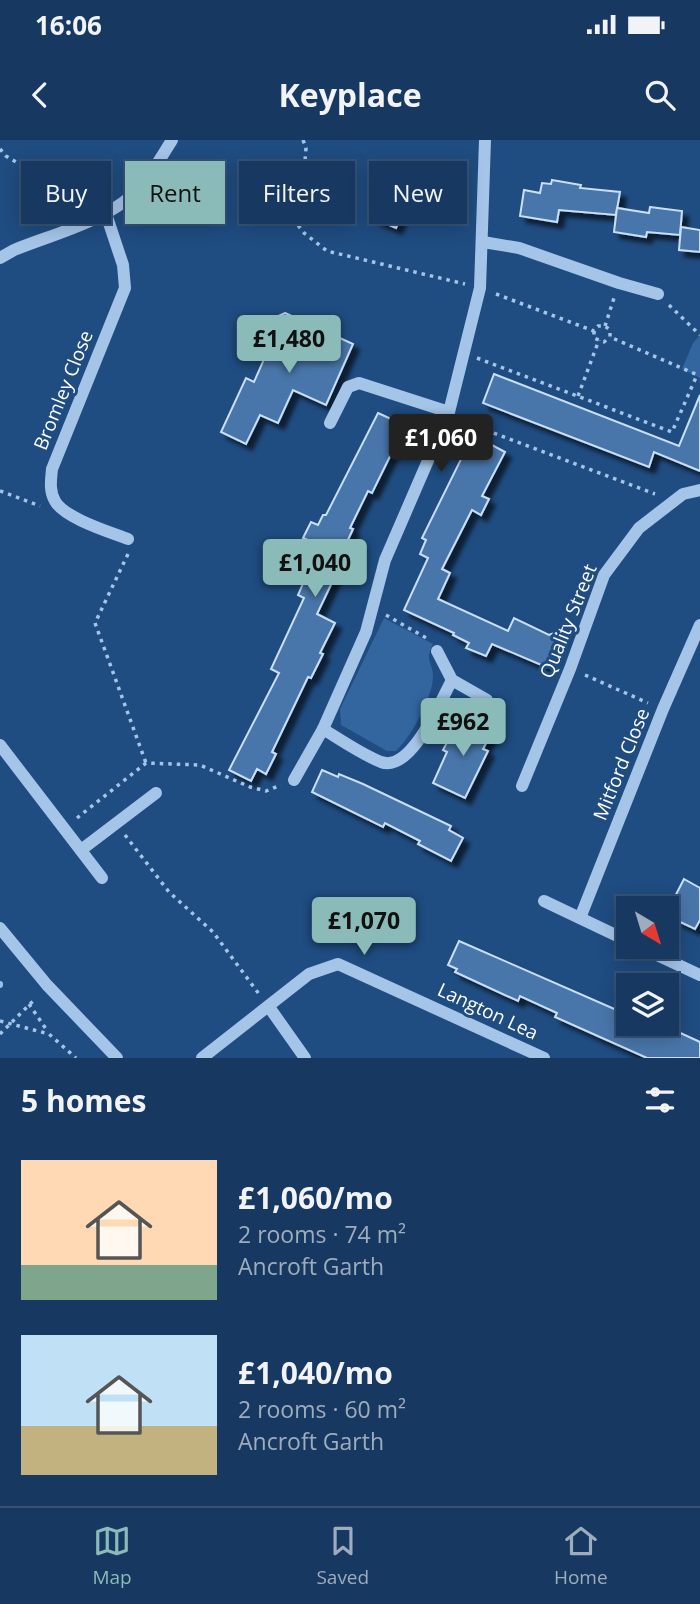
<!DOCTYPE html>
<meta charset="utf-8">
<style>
:root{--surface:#173961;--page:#204067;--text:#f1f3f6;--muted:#9eacbd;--line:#365376;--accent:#8bbbb9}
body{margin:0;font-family:"Open Sans",sans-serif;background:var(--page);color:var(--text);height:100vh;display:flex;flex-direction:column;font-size:26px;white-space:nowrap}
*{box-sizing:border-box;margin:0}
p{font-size:23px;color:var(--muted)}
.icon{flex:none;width:38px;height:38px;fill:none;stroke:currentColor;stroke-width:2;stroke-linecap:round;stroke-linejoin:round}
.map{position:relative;height:918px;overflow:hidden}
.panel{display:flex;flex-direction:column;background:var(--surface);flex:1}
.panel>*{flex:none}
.top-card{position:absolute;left:21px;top:21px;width:658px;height:63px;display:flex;gap:14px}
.needle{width:46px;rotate:142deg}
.tools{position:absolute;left:616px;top:756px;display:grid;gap:14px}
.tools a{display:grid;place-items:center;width:63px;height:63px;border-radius:0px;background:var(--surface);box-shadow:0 4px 18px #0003,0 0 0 2px var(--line);font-size:35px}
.price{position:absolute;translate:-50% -60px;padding:0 16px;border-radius:7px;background:var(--accent);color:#111;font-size:23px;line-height:46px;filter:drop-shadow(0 2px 4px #0008)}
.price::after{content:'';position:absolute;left:50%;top:42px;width:21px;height:16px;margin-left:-10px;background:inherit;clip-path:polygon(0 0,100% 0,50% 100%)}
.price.selected{background:#222;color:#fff}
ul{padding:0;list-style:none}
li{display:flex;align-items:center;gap:21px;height:175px;padding:0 21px}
li span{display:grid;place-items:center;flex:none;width:196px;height:140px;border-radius:0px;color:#555}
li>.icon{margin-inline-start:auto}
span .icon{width:84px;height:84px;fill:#fffc;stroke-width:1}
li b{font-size:30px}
h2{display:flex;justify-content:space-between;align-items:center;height:84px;padding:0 21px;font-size:30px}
.chip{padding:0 24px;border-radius:0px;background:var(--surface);box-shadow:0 4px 18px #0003,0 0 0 2px var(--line);font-size:24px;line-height:63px}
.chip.selected{background:var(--accent);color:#111}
.status{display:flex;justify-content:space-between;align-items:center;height:49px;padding:0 35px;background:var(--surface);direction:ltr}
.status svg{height:19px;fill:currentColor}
header{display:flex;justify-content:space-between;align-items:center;height:91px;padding:0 21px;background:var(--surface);font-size:32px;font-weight:700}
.menu{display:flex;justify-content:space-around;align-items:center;height:98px;border-top:2px solid var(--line);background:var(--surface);font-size:19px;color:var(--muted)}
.menu a{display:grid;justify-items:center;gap:4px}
.menu .selected{color:var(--accent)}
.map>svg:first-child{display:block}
</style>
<div class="status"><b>16:06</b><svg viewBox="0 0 49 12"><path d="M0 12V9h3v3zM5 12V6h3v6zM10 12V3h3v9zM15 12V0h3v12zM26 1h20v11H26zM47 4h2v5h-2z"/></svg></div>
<header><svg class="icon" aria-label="back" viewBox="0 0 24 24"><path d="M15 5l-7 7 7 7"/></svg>Keyplace<svg class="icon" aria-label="search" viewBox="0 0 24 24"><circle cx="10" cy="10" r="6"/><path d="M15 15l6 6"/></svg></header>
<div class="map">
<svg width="700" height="918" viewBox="0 0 700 918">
<defs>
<filter id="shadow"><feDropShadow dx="6" dy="6" stdDeviation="2" flood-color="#0009"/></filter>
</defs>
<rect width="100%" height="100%" fill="#1f4c81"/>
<g fill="#33669f">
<path d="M700 195V238L682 229 693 203Z"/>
<path d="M384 478 433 504C424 521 433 522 433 536 433 557 411 597 396 611H387L341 585 340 569Z"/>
</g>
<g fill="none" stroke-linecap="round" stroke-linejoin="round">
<path stroke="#99c0ea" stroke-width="6" d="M0 844V845"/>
</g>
<g fill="#4876aa" stroke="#c9dff6" stroke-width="2" filter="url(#shadow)">
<path d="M420 29 451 44 441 64 423 56 404 69 396 88 375 79 386 54Z"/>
<path d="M552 40 581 45 580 48 620 52 616 75 559 70 557 82 520 76 524 50 540 53 542 43 551 44Z"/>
<path d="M650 67 682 71 680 95 647 92 646 97 614 92 617 68 649 73Z"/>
<path d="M681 87 700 90V112L679 110Z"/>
<path d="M285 173 353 204 326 265 293 250 278 283 260 275 246 304 221 292 246 238 254 242 277 190 273 183 278 176Z"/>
<path d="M494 234 679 306 700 255V331L654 312 649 327 483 263Z"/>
<path d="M378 273 402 284 395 298 398 300 372 353 368 351 350 388 353 389 334 430 337 432 317 474 335 483 320 513 323 514 311 538 308 537 272 612 276 614 266 634 257 629 251 641 229 630 279 533 271 529 304 458 298 455 305 439 297 436 301 428 294 425 306 399 303 398 311 382 318 385 323 375H326Z"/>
<path d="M473 295 505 312 482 356 489 359 481 375 472 370 442 429 450 433 438 459 508 491 514 478 549 495 564 489 546 527 492 504 486 516 466 508 469 503 453 495 454 493 404 470 428 418 420 414 426 400 422 398Z"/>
<path d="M469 579 492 592 483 609 488 611 465 658 433 643 447 612 443 610 455 587 463 591Z"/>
<path d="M322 630 338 637 339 634 363 644 451 686 449 690 463 698 451 721 418 704 420 701 385 683 383 687 312 652Z"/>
<path d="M684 739 700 748V780L695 789 676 780 680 773 669 768Z"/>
<path d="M459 801 628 875V884H647L659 889 661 884 700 902V918H647L555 877 557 873 520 856 518 861 455 832 457 829 448 825Z"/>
</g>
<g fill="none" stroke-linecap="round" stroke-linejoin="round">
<g stroke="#a5c5e8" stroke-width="3.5" stroke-dasharray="3.5 5" stroke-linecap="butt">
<path d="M303 0 306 8 303 46 288 72 304 93 327 111 465 144"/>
<path d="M0 9 6 16 52 43 80 66"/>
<path d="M496 154 594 191 598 186H605L610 190V197L700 236"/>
<path d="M669 165 700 195"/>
<path d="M605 186 614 158"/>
<path d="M594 191V198L604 202 610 197"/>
<path d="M477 218 672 292 697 235"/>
<path d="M578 256 599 200"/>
<path d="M462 281 655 354"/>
<path d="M0 351 40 366"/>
<path d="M128 414 95 483 146 623"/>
<path d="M386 475 428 499"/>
<path d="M585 535 648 563"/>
<path d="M77 678 146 623 200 625 250 647 266 651 281 645"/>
<path d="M125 695 169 752 213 792 259 854"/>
<path d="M29 864 48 892"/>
<path d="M0 881 49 894 76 918"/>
<path d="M0 894 36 858"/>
</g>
<g stroke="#a5c5e8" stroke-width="12">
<path d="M106 74 123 125 125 148 52 329C51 340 49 351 55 361 64 378 110 392 128 399"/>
<path d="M483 102 519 108 619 143 658 154"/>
<path d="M0 118 14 110C53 94 114 79 141 46 153 32 162 16 172 0"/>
<path d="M330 283 348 247 359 243 449 272"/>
<path d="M437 511 452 540 487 560"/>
<path d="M323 589C341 600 361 614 381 622 411 633 440 562 452 540"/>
<path d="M0 605 102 738"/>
<path d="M294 640 323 589 366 492 385 420 449 272 480 148 485 0"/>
<path d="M522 646 570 529 604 435 639 388 683 354 700 350"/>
<path d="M81 710 156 653"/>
<path d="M544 761 628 801"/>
<path d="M580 778 663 569 700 485"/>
<path d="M0 788 47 845 117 918"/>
<path d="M640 807 700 835"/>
<path d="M269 867 305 918"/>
<path d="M202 918 309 834 338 824 544 918"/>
</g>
</g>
<g text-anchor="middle" stroke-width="6" stroke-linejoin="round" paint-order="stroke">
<g font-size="19" fill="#fff" stroke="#1f4c81">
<text transform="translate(63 250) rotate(-68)" y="7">Bromley Close</text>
<text transform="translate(568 481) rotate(-68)" y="7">Quality Street</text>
<text transform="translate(621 624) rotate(-68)" y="7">Mitford Close</text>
<text transform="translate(488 871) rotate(25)" y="7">Langton Lea</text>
</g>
</g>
</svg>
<div class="tools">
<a><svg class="needle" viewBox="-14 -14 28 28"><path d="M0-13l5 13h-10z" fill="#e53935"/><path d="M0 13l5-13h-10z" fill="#9eacbd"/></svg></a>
<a><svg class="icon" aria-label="layers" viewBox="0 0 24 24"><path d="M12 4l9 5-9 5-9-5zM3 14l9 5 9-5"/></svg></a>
</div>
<b class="price" style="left:289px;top:235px">£1,480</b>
<b class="price selected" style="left:441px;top:334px">£1,060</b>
<b class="price" style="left:315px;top:459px">£1,040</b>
<b class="price" style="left:463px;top:618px">£962</b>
<b class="price" style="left:364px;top:817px">£1,070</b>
<div class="top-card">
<a class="chip">Buy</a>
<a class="chip selected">Rent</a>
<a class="chip">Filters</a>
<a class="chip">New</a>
</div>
</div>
<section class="panel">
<h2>5 homes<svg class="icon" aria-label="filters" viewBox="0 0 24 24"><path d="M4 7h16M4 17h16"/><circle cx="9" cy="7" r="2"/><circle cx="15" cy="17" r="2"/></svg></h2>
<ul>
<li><span style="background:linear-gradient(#ffd9b3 75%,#7fa58c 0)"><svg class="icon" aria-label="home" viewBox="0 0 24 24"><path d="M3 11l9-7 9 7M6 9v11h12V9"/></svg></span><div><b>£1,060/mo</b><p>2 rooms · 74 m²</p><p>Ancroft Garth</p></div></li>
<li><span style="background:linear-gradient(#bfe0f5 65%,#c2b280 0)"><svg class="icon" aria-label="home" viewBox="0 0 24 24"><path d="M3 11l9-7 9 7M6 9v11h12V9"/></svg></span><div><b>£1,040/mo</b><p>2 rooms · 60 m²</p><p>Ancroft Garth</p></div></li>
</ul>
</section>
<nav class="menu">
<a class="selected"><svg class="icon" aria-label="map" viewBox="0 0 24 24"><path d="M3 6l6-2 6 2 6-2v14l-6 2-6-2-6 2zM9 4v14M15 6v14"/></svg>Map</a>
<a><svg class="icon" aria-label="saved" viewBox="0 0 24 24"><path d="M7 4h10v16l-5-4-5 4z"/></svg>Saved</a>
<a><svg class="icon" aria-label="home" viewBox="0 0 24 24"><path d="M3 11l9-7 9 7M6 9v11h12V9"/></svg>Home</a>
</nav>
